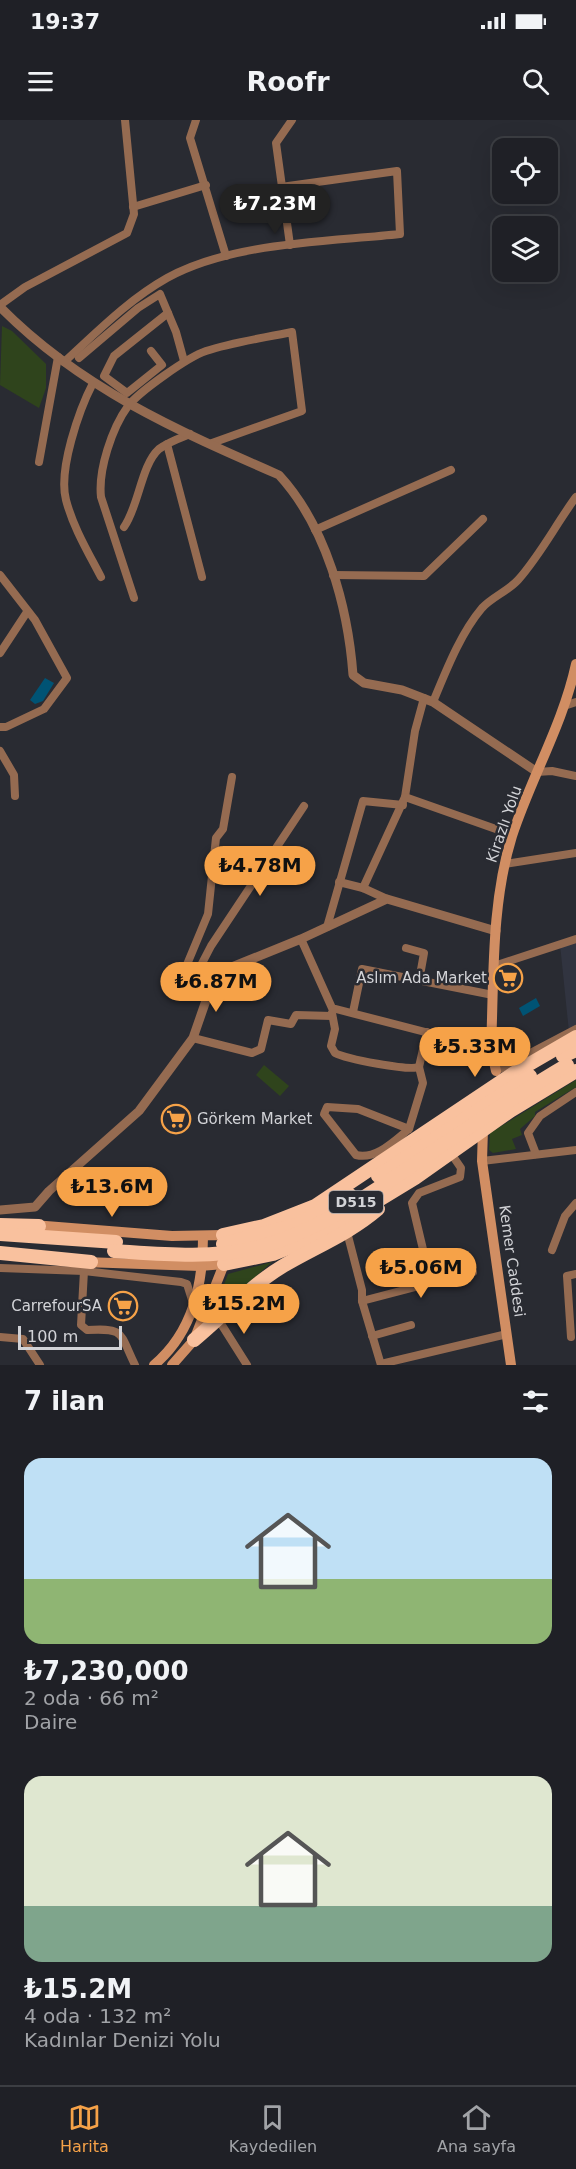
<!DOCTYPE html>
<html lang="tr">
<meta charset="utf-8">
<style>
:root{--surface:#1f2026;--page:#27282e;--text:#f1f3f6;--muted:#a1a3a7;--line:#3c3e43;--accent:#f6a248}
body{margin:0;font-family:"DejaVu Sans",sans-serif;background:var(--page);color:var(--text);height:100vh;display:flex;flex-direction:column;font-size:22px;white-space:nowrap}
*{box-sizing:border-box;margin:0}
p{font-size:20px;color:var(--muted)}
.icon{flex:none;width:33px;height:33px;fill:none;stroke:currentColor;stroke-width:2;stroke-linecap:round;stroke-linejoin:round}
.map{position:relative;height:1245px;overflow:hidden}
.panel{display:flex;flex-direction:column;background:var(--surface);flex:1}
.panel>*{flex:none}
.controls{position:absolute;left:492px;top:18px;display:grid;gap:12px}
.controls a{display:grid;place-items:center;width:66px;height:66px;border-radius:12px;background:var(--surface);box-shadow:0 6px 24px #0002,0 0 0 2px var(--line);font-size:30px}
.scale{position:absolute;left:18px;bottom:15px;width:104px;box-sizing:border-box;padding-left:6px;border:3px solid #d2d3d7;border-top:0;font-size:16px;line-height:21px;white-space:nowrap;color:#d2d3d7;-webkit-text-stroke:4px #292b32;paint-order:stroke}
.price{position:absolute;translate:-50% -51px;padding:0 14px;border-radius:21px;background:var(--accent);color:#111;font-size:20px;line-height:39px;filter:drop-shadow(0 2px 3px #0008)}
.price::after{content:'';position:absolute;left:50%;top:36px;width:18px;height:14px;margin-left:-9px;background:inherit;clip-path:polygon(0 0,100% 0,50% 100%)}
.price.active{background:#222;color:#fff}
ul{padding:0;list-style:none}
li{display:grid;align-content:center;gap:12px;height:318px;padding:0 24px}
li span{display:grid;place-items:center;height:186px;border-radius:18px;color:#555}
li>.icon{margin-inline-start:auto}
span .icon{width:108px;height:108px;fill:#fffc;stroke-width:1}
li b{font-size:26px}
h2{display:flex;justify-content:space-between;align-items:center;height:72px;padding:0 24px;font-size:26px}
.status{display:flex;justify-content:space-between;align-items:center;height:42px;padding:0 30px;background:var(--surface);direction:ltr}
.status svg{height:16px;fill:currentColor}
header{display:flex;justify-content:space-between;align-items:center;height:78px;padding:0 24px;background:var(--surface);font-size:27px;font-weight:700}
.tab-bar{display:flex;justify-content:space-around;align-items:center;height:84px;border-top:2px solid var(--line);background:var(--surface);font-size:16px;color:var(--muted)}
.tab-bar a{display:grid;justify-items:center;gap:3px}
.tab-bar .active{color:var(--accent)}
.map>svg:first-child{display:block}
</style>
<div class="status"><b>19:37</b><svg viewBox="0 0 49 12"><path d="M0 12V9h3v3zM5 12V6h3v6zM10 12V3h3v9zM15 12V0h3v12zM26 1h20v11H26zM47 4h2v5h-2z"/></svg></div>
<header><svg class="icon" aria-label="menu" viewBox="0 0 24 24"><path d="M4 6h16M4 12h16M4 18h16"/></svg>Roofr<svg class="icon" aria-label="search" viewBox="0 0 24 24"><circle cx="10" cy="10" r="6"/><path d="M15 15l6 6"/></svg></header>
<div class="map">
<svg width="576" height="1245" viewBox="0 0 576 1245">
<rect width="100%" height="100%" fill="#292b32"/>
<path fill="#313440" d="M576 819V909L569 912 560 824Z"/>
<g fill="#2f441c">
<path d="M2 206 12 211 46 244V268L39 288 0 265Z"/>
<path d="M264 945 289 966 280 976 256 955Z"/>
<path d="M576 960V967L535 992V996L520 1009 522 1015 512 1019 516 1029 493 1033 489 1030 490 1013Z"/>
<path d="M272 1142 271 1143 213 1194 228 1154Z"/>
</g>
<g fill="#005374">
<path d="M45 558 54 563 43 581 35 584 30 580Z"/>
<path d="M536 878 540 886 523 896 519 888Z"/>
</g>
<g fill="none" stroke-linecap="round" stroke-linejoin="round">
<g stroke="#956b51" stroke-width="8">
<path d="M196 0 190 18 226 136"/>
<path d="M133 87 206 65"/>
<path d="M290 125 276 23 292 0"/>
<path d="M0 185 25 167 127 113 134 94 125 0"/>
<path d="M151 231 162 245 127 273 104 256 114 236 168 193"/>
<path d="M79 238 138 188 160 174 176 212 184 241"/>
<path d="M64 242C97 212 128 180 167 158 232 122 327 122 400 114L397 51 281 67"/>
<path d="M93 263C79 290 58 350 66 380 73 407 88 432 101 457"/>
<path d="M167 324 202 457"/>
<path d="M39 342 58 237"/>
<path d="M124 407C139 386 141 345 159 329 168 322 180 318 190 314"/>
<path d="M315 410 451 350"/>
<path d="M0 455 35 500 67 558 44 589 6 607H0"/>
<path d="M333 455 424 456 483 399"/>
<path d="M134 478 101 377C98 350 112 308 128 286 140 271 188 237 206 231 233 222 264 218 292 212L302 291 212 323"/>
<path d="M0 533 27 492"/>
<path d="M433 582C446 551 460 514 482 488 492 477 508 471 518 460 541 434 556 404 576 377"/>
<path d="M564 586 576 582"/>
<path d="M0 631 14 655 15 676"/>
<path d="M537 652 552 651 576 656"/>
<path d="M405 677 415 611 424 578"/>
<path d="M505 744 576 733"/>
<path d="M339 762 363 768 387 779"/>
<path d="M363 768 405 677 513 715"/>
<path d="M327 807 363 681 403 685"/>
<path d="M301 819 332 888 491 929"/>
<path d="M406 828 424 833 419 861"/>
<path d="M494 846 576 819"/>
<path d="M198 863V851L211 826 304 686"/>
<path d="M210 869 183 854 208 794 216 718 223 709 232 657"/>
<path d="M353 892 362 849 493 875"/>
<path d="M332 893 335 909 331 926 335 933C346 939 409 951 419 947"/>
<path d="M193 918 252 933 261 929 268 900 291 904 296 895 332 896"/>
<path d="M496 951 576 909"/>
<path d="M409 1009C394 1021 376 1040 356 1035L324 994 327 987 358 989 409 1009 423 963 419 947 427 912"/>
<path d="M536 1034 528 1013 540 996 576 972"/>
<path d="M482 1041 576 1030"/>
<path d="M347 1112 362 1170V1181L381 1245"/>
<path d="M552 1130 565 1096 576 1083"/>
<path d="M0 1148 84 1151 181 1162 187 1164 193 1183"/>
<path d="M84 1151 81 1205 87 1210C125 1208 119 1212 135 1245"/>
<path d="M431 1163 412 1083 419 1073 460 1057 461 1048 450 1032"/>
<path d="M362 1181 473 1152"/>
<path d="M218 1199 247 1245"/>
<path d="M372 1216 411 1205"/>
<path d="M0 1217 23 1219 40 1245"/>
<path d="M571 1217 567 1156 576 1154"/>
<path d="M381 1244 507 1214"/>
</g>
<g stroke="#956b51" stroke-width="9">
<path d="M0 187C80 268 176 310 279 355 326 406 348 487 353 555L364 563 402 570 433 582 537 652"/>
<path d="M0 1090 35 1087 49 1071 139 991 193 918 210 869 222 851 301 819 387 779 496 811"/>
</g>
<g stroke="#d18e63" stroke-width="10">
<path d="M496 951 491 929C494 858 491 784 512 716 531 658 563 604 576 544"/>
<path d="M483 1009 482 1041 511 1245"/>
<path d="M33 1105 172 1116 223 1115 226 1120"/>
<path d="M84 1142 200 1146 224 1144"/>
<path d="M154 1245C193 1212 203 1165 203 1116"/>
<path d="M172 1245 194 1220 226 1139"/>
</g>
<g stroke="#f9c19e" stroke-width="14">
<path d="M563 936 576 930"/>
<path d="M0 1105 39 1106"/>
<path d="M0 1114 116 1122"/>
<path d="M223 1115 264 1106 315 1086 514 953 576 917"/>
<path d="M0 1133 91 1142"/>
<path d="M224 1144 273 1134 323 1114 415 1058 510 991 576 951"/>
<path d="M194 1220C224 1195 250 1166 283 1146 315 1127 349 1114 378 1089"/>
</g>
<g stroke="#f9c19e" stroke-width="14">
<path d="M378 1056 530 956"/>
<path d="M223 1124 296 1105 350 1075"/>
<path d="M114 1131C161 1134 209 1139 255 1128 312 1114 359 1081 407 1049 460 1013 512 977 567 945"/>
</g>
</g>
<defs>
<g id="supermarket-ring" transform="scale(1.5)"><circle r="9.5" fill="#292b32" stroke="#f6a248" stroke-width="1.5"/><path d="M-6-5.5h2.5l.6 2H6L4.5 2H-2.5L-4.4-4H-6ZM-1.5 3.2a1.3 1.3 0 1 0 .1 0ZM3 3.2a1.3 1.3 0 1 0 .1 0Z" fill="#f6a248"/></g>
</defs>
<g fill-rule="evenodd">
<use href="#supermarket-ring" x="508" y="858"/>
<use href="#supermarket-ring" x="176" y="999"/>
<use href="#supermarket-ring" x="123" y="1186"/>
</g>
<g text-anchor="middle" stroke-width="5" stroke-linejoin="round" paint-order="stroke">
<rect fill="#292b32" stroke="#9fa1a6" stroke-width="1.5" x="329" y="1071" width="54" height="22" rx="4.5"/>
<g font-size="14" font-weight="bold" fill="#d2d3d7">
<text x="356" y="1087">D515</text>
</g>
<g font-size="15" fill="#d2d3d7" stroke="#292b32">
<text transform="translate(504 704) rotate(-71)" y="5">Kirazlı Yolu</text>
<text transform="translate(512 1141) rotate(82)" y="5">Kemer Caddesi</text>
</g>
<g font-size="15" fill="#d2d3d7" stroke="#292b32" text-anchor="end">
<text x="487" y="863">Aslım Ada Market</text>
<text x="197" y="1004" text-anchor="start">Görkem Market</text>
<text x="102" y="1191">CarrefourSA</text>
</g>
</g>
</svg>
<div class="controls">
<a><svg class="icon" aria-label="locate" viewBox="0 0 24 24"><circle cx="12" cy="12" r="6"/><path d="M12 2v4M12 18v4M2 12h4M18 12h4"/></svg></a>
<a><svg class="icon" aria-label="layers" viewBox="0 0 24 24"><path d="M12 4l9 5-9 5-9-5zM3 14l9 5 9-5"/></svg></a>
</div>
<div class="scale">100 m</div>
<b class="price active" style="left:275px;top:115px">₺7.23M</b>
<b class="price" style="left:260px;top:777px">₺4.78M</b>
<b class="price" style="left:216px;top:893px">₺6.87M</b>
<b class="price" style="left:475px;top:958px">₺5.33M</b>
<b class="price" style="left:112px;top:1098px">₺13.6M</b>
<b class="price" style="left:421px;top:1179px">₺5.06M</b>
<b class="price" style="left:244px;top:1215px">₺15.2M</b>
</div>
<section class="panel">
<h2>7 ilan<svg class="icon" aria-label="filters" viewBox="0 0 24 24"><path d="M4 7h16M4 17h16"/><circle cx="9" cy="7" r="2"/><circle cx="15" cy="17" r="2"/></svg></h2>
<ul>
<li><span style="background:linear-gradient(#bfe0f5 65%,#8fb573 0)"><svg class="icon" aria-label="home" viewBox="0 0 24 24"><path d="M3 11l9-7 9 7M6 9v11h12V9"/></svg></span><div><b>₺7,230,000</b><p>2 oda · 66 m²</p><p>Daire</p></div></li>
<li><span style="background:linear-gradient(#dfe7d0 70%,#7fa58c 0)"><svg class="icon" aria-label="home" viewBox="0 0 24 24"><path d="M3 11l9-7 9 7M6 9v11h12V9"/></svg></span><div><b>₺15.2M</b><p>4 oda · 132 m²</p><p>Kadınlar Denizi Yolu</p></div></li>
</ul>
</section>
<nav class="tab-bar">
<a class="active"><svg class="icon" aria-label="map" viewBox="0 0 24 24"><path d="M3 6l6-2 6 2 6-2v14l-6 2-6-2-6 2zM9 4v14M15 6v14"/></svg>Harita</a>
<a><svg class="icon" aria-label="saved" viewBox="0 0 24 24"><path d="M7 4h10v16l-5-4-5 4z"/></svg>Kaydedilen</a>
<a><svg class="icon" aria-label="home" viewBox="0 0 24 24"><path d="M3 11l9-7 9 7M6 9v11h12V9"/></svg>Ana sayfa</a>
</nav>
